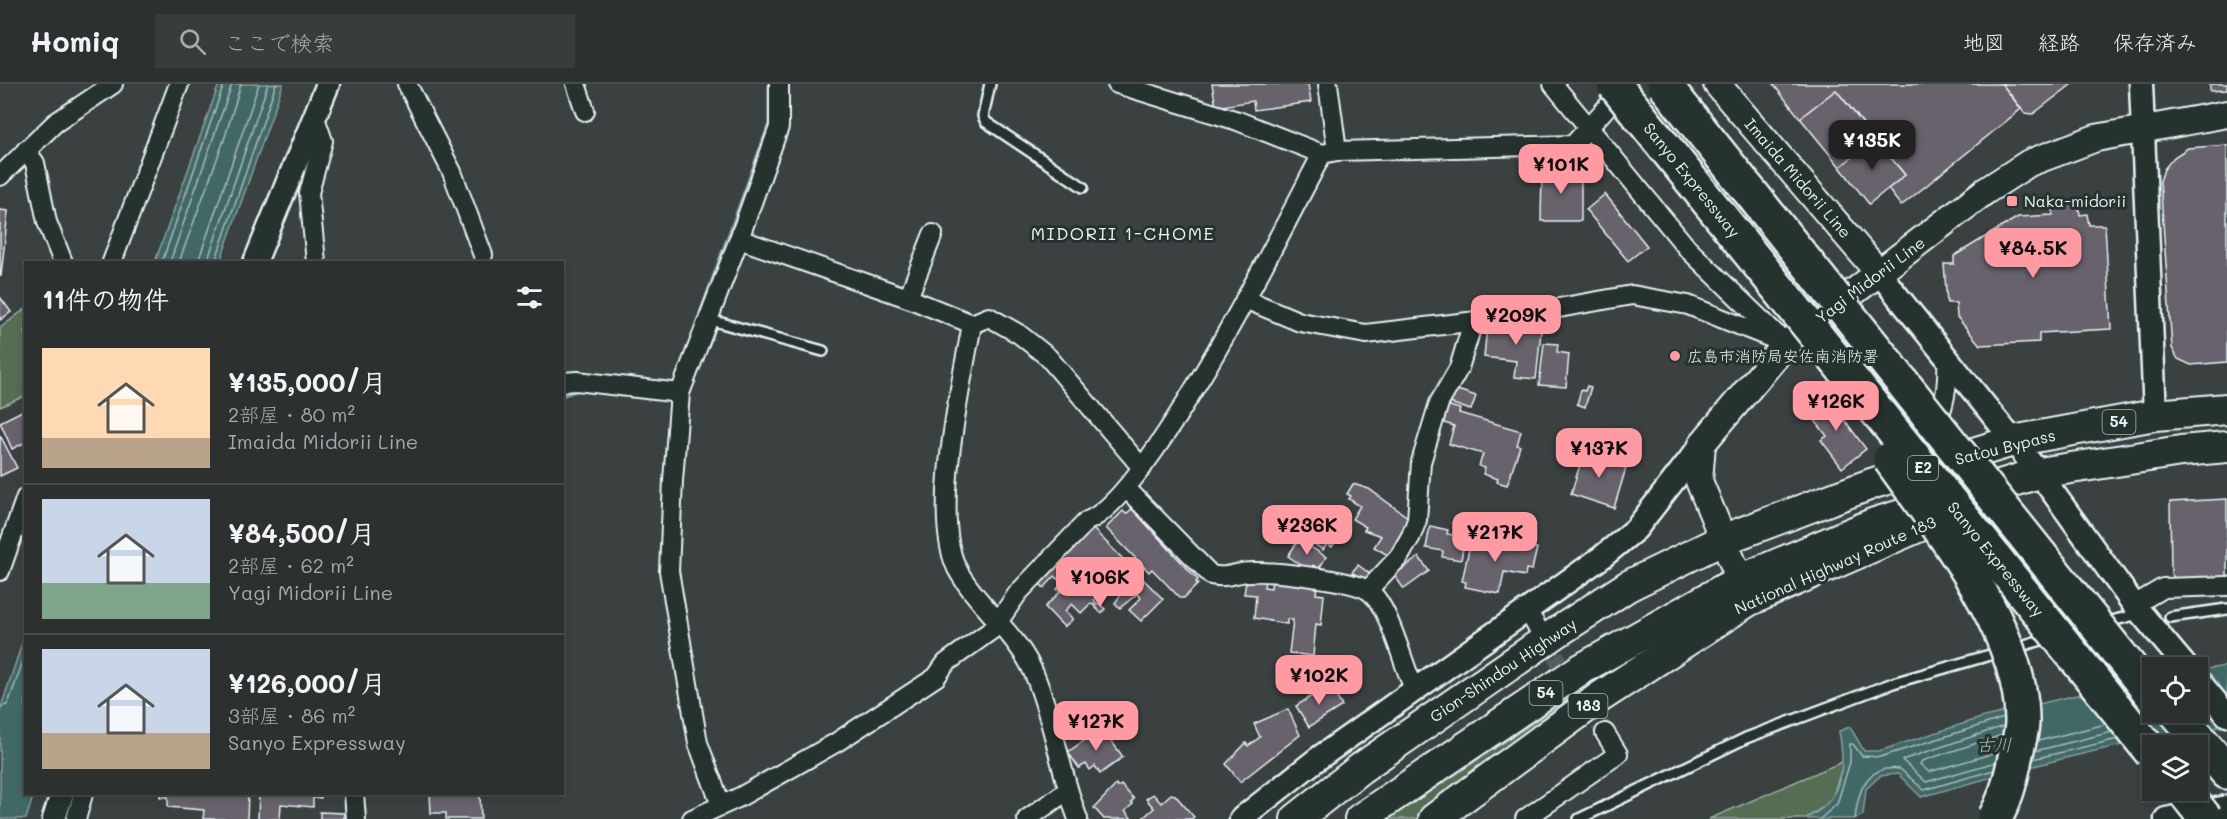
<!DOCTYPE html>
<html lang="ja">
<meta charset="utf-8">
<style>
:root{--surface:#2c3130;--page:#383d3c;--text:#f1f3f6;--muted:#a6a9ab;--line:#484c4c;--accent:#ff9aa2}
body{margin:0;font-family:Mali,"Klee One",sans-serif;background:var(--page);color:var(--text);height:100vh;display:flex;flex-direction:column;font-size:22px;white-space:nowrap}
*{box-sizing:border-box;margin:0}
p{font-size:20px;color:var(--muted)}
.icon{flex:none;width:33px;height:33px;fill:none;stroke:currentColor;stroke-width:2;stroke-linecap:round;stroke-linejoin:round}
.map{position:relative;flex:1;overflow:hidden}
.drawer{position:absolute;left:24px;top:177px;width:540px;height:534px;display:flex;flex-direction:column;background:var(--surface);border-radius:0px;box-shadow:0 3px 9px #0003,0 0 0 2px var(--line)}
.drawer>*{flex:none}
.buttons{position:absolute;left:2142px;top:573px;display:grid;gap:12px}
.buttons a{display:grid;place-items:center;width:66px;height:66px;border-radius:0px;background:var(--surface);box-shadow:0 3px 9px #0003,0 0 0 2px var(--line);font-size:30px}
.price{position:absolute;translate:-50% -51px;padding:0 14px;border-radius:12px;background:var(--accent);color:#111;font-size:20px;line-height:39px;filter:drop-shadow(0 2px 3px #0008)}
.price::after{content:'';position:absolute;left:50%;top:36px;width:18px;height:14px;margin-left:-9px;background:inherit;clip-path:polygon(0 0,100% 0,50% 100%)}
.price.on{background:#222;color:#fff}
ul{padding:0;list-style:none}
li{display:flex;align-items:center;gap:18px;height:150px;padding:0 18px}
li+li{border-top:2px solid var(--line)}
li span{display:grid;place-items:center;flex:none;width:168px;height:120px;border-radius:0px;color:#555}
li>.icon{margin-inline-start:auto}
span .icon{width:72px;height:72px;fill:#fffc;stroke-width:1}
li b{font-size:26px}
h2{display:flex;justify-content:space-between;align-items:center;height:72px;padding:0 18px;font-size:26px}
header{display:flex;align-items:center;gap:36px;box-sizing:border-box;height:84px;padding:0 30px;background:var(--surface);border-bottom:2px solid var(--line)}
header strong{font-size:28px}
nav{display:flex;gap:33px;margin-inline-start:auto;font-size:21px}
.search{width:420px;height:54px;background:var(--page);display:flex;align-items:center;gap:15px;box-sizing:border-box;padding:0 21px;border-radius:0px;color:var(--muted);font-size:22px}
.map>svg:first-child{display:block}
</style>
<header>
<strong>Homiq</strong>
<div class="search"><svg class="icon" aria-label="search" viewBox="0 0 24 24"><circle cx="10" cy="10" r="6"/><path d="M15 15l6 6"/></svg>ここで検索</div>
<nav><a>地図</a><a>経路</a><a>保存済み</a></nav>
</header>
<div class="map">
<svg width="2227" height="735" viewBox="0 0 2227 735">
<rect width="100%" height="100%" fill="#3a4140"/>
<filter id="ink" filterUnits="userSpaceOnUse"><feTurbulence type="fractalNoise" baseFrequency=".0167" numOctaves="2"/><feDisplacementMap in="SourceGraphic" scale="12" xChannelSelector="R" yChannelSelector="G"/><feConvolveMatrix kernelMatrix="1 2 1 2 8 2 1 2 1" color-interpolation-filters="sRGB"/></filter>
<g filter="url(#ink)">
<g fill="#546d52" stroke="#9eafa5" stroke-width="1.5">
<path d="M25 225V312L0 323V244Z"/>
<path d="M1621 580 1624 584 1423 735H1389Z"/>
<path d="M1844 677 1831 718 1805 735H1709Z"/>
</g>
<g fill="#436866" stroke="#859fa0" stroke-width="1.5">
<path d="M219 0H283L220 178H155Z"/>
<path d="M25 550 26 710H34L26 735H0V626Z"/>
<path d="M2227 582V642C2122 657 2023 684 1921 713L1898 690 1880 692 1866 705 1863 731 1854 735H1805C1843 717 1846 685 1839 647L1850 643 1864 667H1879L1984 633 2152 593V628H2198V586Z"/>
</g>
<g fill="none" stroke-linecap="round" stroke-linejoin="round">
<g stroke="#a6babe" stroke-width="1.5">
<path d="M162 178 224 0"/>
<path d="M170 178 232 0"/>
<path d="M179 178 224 56 241 0"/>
<path d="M198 178 259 0"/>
<path d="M207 178 268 0"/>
<path d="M215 178 276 0"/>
<path d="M0 624 8 620 26 569"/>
<path d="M2038 657 2106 640"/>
<path d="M2035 667 2112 648"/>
<path d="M1998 668 1929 688 1920 680 1922 677 2002 651"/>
<path d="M2033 675 2118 655"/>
<path d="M1996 678 1926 698 1902 676 2004 642"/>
<path d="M1820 735 1837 720 1850 678V660H1853L1862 672 1880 673 2004 634"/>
<path d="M1855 735C1858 707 1865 681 1900 685L1924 706 1994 686"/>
</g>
<g stroke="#859fa0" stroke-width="5">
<path d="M701 229 770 40V0"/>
<path d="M562 311 576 306"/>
</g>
</g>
<g fill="#67626c" stroke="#e8f1f8" stroke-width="1.5">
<path d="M1212 0H1308L1311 18 1254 26 1253 17 1216 23Z"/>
<path d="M1773 0H2002L2021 25 1901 122 1888 105 1905 91 1836 6 1800 34Z"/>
<path d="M2002 0H2072L2033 30 2025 29Z"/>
<path d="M2210 0H2227V6L2210 7Z"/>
<path d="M1836 6 1875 55 1840 83 1800 34Z"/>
<path d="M1875 55 1905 91 1869 120 1840 83Z"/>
<path d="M2227 61V278L2191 281 2178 275 2172 264 2160 97 2164 85 2174 73 2188 64Z"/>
<path d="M1542 85 1581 86V137H1541Z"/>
<path d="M1605 110 1647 162 1628 177 1586 126Z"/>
<path d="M2078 117 2080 131 2087 130 2089 141H2105L2111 245 2039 249V258L1980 261 1957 233 1956 219H1947L1944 180H1954V172L2018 133 2053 131V118Z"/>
<path d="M0 126 8 127 1 192H0Z"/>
<path d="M0 213 11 228 0 236Z"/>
<path d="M1521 236 1542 238 1536 295 1514 293 1516 277 1484 273 1487 242 1498 244 1499 240 1521 242Z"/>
<path d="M1544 259 1558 260 1557 268 1569 270 1566 303 1539 301Z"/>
<path d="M1587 302 1591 303 1585 323 1577 320 1581 306 1585 307Z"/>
<path d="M1454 305 1476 312 1471 326 1450 319Z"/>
<path d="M1826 311 1866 365 1842 384 1821 356 1827 352 1807 326Z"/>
<path d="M1446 321 1460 325 1459 329 1521 347 1517 361 1520 362 1507 401 1497 398 1498 395 1483 390 1485 384 1479 382 1483 370 1449 360 1454 342 1441 338Z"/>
<path d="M22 327 26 334V358L12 365 0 338Z"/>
<path d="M0 351 17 384 0 392Z"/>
<path d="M1588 366 1624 377 1622 383 1626 384 1614 424 1571 410 1583 371 1586 372Z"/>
<path d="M1353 400 1369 405 1409 434 1404 444 1407 446 1391 473 1374 463 1381 452 1364 446 1366 443 1352 435 1360 422 1349 415 1351 412 1347 410Z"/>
<path d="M2227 415V493L2176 495 2171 490 2170 418Z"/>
<path d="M1132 425 1198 496 1196 498 1198 500 1184 514H1180L1152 485 1149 488 1106 444 1123 427 1126 430Z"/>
<path d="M1319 434 1341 449 1332 463 1327 460 1323 466 1305 454Z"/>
<path d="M1430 442 1448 446 1447 450 1465 453 1461 476 1442 473 1443 467 1426 464Z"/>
<path d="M1091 443 1163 515 1141 537 1129 526 1141 514 1137 510 1120 524 1115 519 1124 506 1103 486 1101 489 1111 499 1094 516 1096 518 1093 521 1091 519 1081 529 1072 520 1065 527 1073 535 1064 543 1045 523 1060 508 1057 505 1062 500 1055 492 1044 504 1037 497Z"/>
<path d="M1472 451 1537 464 1532 486 1526 485 1525 492 1504 488 1500 510 1465 503 1466 498 1462 497Z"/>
<path d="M1299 455 1326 473 1319 485 1313 481 1310 487 1288 472Z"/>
<path d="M1419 473 1429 487 1404 505 1394 491Z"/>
<path d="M1358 481 1370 490 1364 498 1352 488Z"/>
<path d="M1250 495 1265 497 1264 503 1271 504 1272 495 1317 501 1316 510 1324 511 1321 541 1316 540 1313 572 1289 569 1293 536 1287 535V540L1254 534 1256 511 1244 510 1246 498H1249Z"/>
<path d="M1098 519 1105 525 1101 529 1094 522Z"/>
<path d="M1329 601 1342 622 1309 643 1296 622Z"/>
<path d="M1288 625 1300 651 1240 698 1226 680 1246 659 1248 662 1260 653 1254 640Z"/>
<path d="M1102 644 1123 673 1100 690 1095 682 1090 686 1086 680 1079 684 1068 668Z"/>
<path d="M1116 701 1118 703 1121 701 1134 715 1131 718 1133 720 1125 727 1132 735H1104L1094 724Z"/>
<path d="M160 710H248L247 735H203L204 726 168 723V713H160Z"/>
<path d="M259 710H322L321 714H313V723L281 720 280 735H258Z"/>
<path d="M430 710H480L481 735H446V729H431Z"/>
<path d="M1153 710 1161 719 1171 710 1175 711 1194 733 1191 735H1142L1154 724 1146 715Z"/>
<path d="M320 728 344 729V735H320Z"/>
</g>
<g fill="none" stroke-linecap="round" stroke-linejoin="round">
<path stroke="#545b5c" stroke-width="18" stroke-dasharray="18 9" stroke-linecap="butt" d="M1541 549 1605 649"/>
<g stroke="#e8f1f8" stroke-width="14">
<g id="service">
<path d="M990 0 983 32 986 38 1083 103"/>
<path d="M707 235 823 267"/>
<path d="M2170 533 2227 525"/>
<path d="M2103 539 2139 530"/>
<path d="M1579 735 1746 654 1893 599 2052 553"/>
</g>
</g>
<g stroke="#e8f1f8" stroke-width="22">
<g id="minor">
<path d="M407 0 452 88 483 171"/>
<path d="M576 0 585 27"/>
<path d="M1117 0 1238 37 1322 70 1337 67 1573 61 1624 4"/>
<path d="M1328 0 1337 67"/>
<path d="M1553 0 1688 165 1779 253"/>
<path d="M314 31 323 57 309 109 316 178"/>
<path d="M26 66 35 79 47 138 63 178"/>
<path d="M0 92 55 39 113 0"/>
<path d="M739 155 908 214 972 240"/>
<path d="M112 178 179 0"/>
<path d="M908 214 933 150"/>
<path d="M1245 215 1300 238 1366 250 1502 234 1632 211 1688 221 1786 260"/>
<path d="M562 298 577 297 680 309"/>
<path d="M1906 375C1940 344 1949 319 1947 274"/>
<path d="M1126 404 1211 491C1228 495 1235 488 1251 488 1272 487 1355 496 1369 507 1389 521 1403 582 1415 607"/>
<path d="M0 487 26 413"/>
<path d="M1368 506 1399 473 1411 452 1417 436 1421 378 1439 319 1459 284 1473 238"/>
<path d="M2134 521 2163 504 2227 502"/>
<path d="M1527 526 1537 543"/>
<path d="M354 710 356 735"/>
<path d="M721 721 698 659 669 487 673 396 680 309 739 155 779 43V0"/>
<path d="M76 735 83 710"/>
<path d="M692 735 740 713 837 658 936 593 946 579 993 545 1018 509 1087 437C1150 413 1285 140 1322 70"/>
<path d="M1027 735 1067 707"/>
<path d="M1078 735C1060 688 1054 638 1035 592 1019 551 982 527 960 490 928 440 962 298 972 240L989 233 1019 250 1048 273 1142 384"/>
<path d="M1525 735 1618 670 1605 649"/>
</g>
</g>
<g stroke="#e8f1f8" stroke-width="27">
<g id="tertiary">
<path d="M2141 0 2155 331"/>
<path d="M255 178 328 0"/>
<path d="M1879 189 2039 389 2134 521 2187 584"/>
<path d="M2198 596 2227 631"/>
<path d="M54 735 62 710"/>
<path d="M1241 735 1316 676 1602 473 1636 445 1702 360"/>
<path d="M2166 735 2227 723"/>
</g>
</g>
<g stroke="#e8f1f8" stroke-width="30">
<g id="secondary">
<path d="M1717 0 1879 189"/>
<path d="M1747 513 1699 397 1702 360 1786 260 1984 108 2029 79 2096 54 2227 30"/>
</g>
</g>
<g stroke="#e8f1f8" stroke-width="34">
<g id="trunk">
<path d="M1296 735 1361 684 1556 549 1628 502 1722 456 1874 399 2013 357 2155 331 2227 325"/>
<path d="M1360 735 1581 585 1740 496 1875 439 2039 389 2181 367 2227 363"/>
<path d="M1434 735 1600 613 1748 517 1920 442"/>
</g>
</g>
<g stroke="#e8f1f8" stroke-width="38">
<path id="motorway" d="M2176 628 2227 688"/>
</g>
<use href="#service" stroke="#26332d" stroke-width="9"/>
<use href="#minor" stroke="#26332d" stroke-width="18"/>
<use href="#tertiary" stroke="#26332d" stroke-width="22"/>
<use href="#secondary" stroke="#26332d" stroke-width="26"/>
<use href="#trunk" stroke="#26332d" stroke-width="30"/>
<use href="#motorway" stroke="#26332d" stroke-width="33"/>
<g stroke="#e8f1f8" stroke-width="38" stroke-linecap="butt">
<g id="motorway-bridge">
<path d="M1614 0 2152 669"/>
<path d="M1664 0 2152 611"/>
<path d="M1890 375C1940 446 2023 548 2022 638 2022 651 2016 666 2014 679 2010 698 2005 718 1994 735"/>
<path d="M2183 706 2206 735"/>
</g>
</g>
<use href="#motorway-bridge" stroke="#26332d" stroke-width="33"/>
</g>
</g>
<g fill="#ff9aa2" stroke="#26332d" stroke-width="2">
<rect x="2006" y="111" width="12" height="12" rx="3"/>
<circle cx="1675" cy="272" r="6"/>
</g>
<g text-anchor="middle" stroke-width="6" stroke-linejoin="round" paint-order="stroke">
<g fill="#26332d" stroke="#aeb8bb" stroke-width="1.5">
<rect x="2102.5" y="326" width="33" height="24" rx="4.5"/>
<rect x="1908" y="372" width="30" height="24" rx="4.5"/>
<rect x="1529.5" y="597" width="33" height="24" rx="4.5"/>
<rect x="1568.5" y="610" width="39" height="24" rx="4.5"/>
</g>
<g font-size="15" font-weight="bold" fill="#e8f1f8">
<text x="2119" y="343">54</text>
<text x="1923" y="389">E2</text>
<text x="1546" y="614">54</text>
<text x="1588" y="627">183</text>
</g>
<g font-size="16" fill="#e8f1f8" stroke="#26332d">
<text transform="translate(1798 94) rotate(49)" y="6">Imaida Midorii Line</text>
<text transform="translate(1692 96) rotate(51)" y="6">Sanyo Expressway</text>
<text transform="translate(1870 196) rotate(-37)" y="6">Yagi Midorii Line</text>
<text transform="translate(2005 363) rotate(-14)" y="6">Satou Bypass</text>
<text transform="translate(1996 475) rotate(51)" y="6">Sanyo Expressway</text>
<text transform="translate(1835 481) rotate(-24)" y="6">National Highway Route 183</text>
<text transform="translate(1503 586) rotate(-34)" y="6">Gion-Shindou Highway</text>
</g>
<g font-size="16" fill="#e8f1f8" stroke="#26332d" text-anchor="start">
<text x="2024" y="123">Naka-midorii</text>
<text x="1687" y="278">広島市消防局安佐南消防署</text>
</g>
<g font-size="18" letter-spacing="1.5" fill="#e8f1f8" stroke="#26332d">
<text x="1123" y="156">MIDORII 1-CHOME</text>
</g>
<g font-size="18" font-style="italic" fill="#a6babe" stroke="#26332d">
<text x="1994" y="667">古川</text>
</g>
</g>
</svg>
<div class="buttons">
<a><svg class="icon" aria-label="locate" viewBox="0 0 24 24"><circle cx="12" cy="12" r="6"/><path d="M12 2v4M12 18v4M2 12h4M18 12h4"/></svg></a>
<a><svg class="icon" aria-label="layers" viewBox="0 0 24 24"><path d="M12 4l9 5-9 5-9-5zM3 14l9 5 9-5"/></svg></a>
</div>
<b class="price on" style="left:1872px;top:87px">¥135K</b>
<b class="price" style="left:1561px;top:111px">¥101K</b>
<b class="price" style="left:2033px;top:195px">¥84.5K</b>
<b class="price" style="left:1516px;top:262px">¥209K</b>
<b class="price" style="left:1836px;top:348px">¥126K</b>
<b class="price" style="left:1599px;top:395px">¥137K</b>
<b class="price" style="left:1307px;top:472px">¥236K</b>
<b class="price" style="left:1495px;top:479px">¥217K</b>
<b class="price" style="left:1100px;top:524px">¥106K</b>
<b class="price" style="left:1319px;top:622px">¥102K</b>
<b class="price" style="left:1096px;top:668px">¥127K</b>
<section class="drawer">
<h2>11件の物件<svg class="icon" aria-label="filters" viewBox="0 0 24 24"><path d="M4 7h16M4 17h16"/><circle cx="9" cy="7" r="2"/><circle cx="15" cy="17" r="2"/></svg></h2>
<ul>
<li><span style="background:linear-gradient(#ffd9b3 75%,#b9a48a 0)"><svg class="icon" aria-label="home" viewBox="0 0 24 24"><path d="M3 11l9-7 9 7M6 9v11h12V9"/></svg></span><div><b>¥135,000/月</b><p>2部屋 · 80 m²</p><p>Imaida Midorii Line</p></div></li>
<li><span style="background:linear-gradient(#c9d6e8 70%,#7fa58c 0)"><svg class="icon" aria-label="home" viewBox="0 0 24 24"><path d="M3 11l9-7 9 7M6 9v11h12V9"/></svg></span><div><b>¥84,500/月</b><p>2部屋 · 62 m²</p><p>Yagi Midorii Line</p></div></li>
<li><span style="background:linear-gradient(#c9d6e8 70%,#b9a48a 0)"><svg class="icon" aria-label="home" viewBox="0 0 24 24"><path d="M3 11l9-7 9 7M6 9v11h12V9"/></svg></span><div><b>¥126,000/月</b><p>3部屋 · 86 m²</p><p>Sanyo Expressway</p></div></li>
</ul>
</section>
</div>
